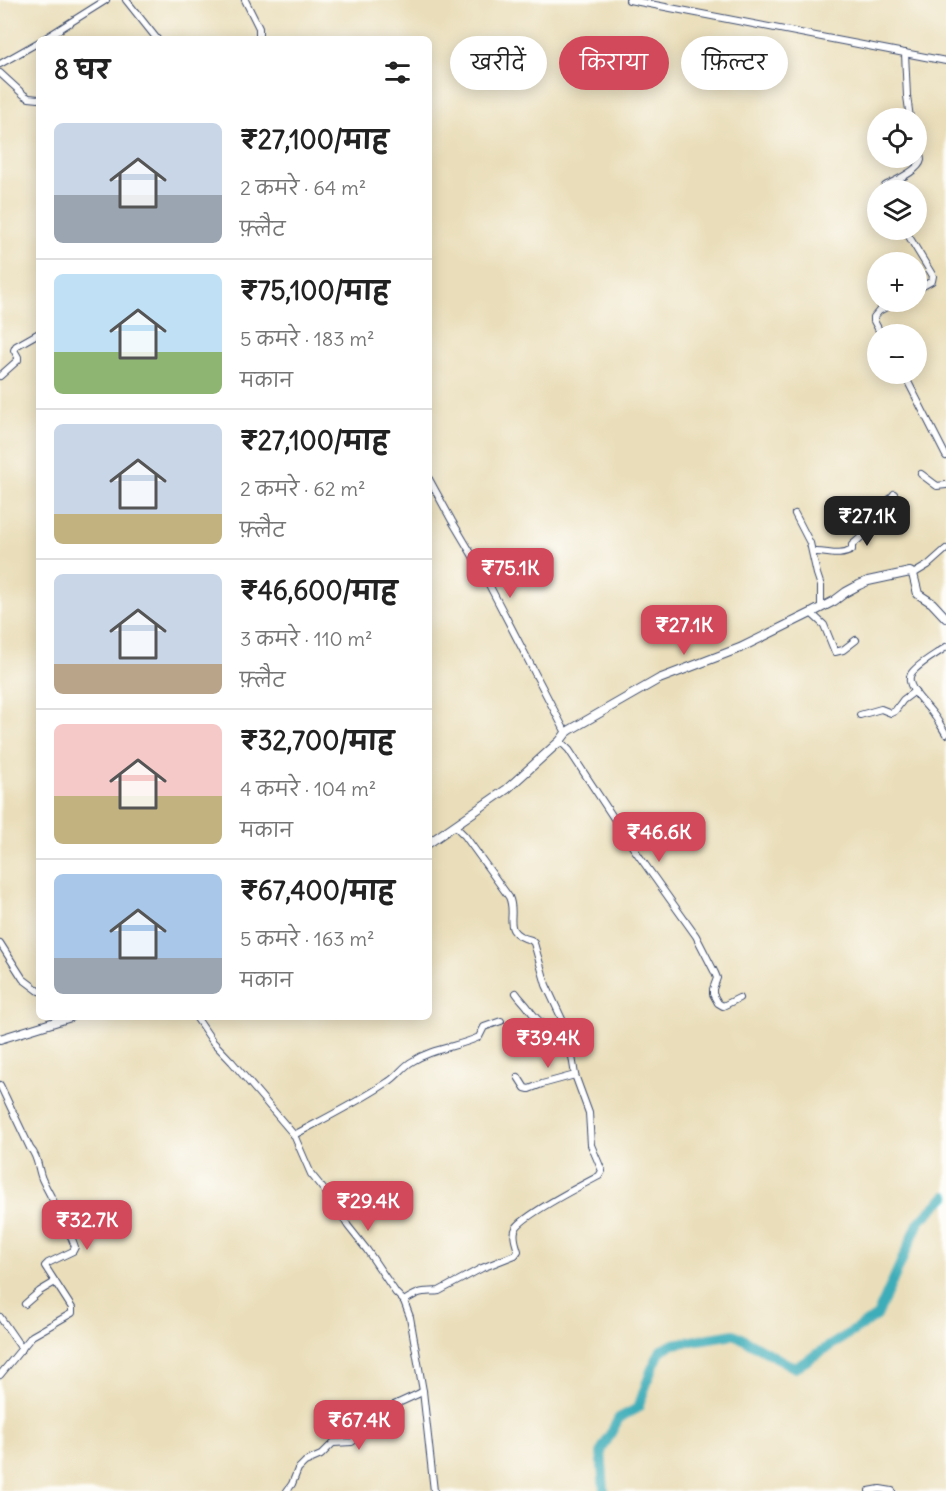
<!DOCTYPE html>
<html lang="hi">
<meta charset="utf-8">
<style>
:root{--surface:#fff;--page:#f2f2f2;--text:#222;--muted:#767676;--line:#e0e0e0;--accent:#d1495b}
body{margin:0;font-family:Delius,"Playpen Sans Deva",sans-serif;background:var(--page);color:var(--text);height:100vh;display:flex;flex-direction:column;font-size:22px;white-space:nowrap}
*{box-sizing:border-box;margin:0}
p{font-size:20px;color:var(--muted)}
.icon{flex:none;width:33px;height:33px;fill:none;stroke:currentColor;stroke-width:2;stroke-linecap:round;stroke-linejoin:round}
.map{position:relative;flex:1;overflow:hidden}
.side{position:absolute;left:36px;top:36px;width:396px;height:984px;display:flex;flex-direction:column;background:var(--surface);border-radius:9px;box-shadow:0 3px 15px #0003}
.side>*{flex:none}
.guide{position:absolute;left:450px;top:36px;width:405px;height:54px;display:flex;gap:12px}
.controls{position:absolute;left:867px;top:108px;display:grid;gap:12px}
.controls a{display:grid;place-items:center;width:60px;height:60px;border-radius:50%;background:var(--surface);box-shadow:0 3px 15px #0003;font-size:30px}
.price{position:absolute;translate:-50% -51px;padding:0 14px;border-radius:12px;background:var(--accent);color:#fff;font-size:20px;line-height:39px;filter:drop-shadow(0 2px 3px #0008)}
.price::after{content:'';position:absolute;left:50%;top:36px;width:18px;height:14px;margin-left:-9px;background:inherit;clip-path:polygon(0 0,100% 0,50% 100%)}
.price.selected{background:#222;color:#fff}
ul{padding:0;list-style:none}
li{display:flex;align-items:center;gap:18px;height:150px;padding:0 18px}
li+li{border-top:2px solid var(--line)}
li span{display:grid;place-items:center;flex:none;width:168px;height:120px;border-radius:9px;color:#555}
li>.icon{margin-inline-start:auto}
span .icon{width:72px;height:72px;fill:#fffc;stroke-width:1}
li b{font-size:26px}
h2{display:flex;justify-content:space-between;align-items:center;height:72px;padding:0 18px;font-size:26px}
.tag{padding:0 21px;border-radius:27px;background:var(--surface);box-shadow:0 3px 15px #0003;font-size:21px;line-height:54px}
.tag.selected{background:var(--accent);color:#fff}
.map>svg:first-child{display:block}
</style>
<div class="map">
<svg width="946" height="1491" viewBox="0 0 946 1491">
<rect width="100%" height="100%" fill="#fdfcf7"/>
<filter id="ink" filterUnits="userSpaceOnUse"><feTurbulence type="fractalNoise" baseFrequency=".0167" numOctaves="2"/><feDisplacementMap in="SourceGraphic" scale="12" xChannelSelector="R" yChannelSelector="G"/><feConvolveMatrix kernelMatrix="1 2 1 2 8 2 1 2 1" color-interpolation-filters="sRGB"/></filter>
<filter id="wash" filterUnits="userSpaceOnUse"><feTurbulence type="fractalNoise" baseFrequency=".008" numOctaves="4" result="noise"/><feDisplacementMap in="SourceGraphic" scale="24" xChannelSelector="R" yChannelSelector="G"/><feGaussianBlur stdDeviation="1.35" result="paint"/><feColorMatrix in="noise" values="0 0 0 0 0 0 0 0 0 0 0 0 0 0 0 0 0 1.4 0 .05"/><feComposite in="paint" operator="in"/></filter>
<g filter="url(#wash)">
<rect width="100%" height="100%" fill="#eadeba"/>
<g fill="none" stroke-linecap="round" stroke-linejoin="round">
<path stroke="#3dadb9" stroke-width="10" d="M604 1491 601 1451 619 1418 638 1408 651 1371 661 1350 674 1344 734 1334 795 1368 877 1316 919 1222 946 1196"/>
</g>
</g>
<g filter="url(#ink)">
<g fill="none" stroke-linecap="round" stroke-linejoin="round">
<g stroke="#3a496c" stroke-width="8">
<g id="minor">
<path d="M126 0 157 39"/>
<path d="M245 0 259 28V39"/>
<path d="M629 0 946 61"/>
<path d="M44 39 106 0"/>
<path d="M905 53 907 96 910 118"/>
<path d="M0 64 39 42"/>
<path d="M0 73 24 95 29 98 39 99"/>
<path d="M883 190 885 186C894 181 919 171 921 160 921 154 918 146 916 140"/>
<path d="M905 230 933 276 932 281 916 290"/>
<path d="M881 334 874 321V317L879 311 896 302"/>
<path d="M904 374 946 456"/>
<path d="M0 376 18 360V357L14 350 16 346 39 333"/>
<path d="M921 474 937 486 946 485"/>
<path d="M429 479 452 521 484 575 566 733"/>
<path d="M795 514 810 543 817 574 821 586V607"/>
<path d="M813 552C828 551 838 558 852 550V545L887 515 889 511 887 503 894 494"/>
<path d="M913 574 928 565 946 549"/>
<path d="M811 613 824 625 835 652 843 650 856 640"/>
<path d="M946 647C937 654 917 664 911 674 904 686 927 705 933 714 938 720 942 728 946 734"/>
<path d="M860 715 881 709 891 713 895 711 903 700 915 691"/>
<path d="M560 741 569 750 634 849 696 936 715 973 717 978 713 989V994L718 1003 723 1006 739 998"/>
<path d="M0 943 23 979 39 991"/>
<path d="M516 993C520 999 525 1003 529 1009 537 1020 546 1030 562 1029L565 1025"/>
<path d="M196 1017 213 1042 232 1062 294 1135 311 1174 333 1201 348 1226 367 1250 396 1293 404 1301 410 1317 423 1391 434 1491"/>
<path d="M518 1077 525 1088 529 1089 542 1084 575 1075"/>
<path d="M0 1085 30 1148C38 1156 38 1169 42 1179 53 1202 67 1223 75 1247L73 1251 48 1263 45 1266 72 1308V1313L32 1336 0 1375"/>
<path d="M294 1135C326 1118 358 1102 388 1082 398 1076 403 1066 413 1061 433 1048 458 1047 479 1037L484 1027 501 1021"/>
<path d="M404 1301C410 1297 416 1293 423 1292 429 1291 434 1292 439 1291L482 1268 515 1255 518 1251C516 1244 512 1235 516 1228 525 1214 582 1185 599 1176L602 1171 591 1145 589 1113 575 1075 568 1032 546 985 534 943 531 940C499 932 518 916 509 897L465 836 455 826"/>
<path d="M25 1304 40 1291 55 1282"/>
<path d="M0 1317 22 1349"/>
<path d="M287 1491 292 1484 298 1469 305 1462 321 1455 333 1443 352 1442 357 1438 365 1425 394 1405 418 1394 423 1391"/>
<path d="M869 1491 880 1489 892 1491"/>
</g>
</g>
<g stroke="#3a496c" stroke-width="10">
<g id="tertiary">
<path d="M429 843 507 789 560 741 566 733 570 730 659 679 740 648 811 613 834 601 846 592 859 585 868 581 910 572 913 574 918 594 932 603 946 618"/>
<path d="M0 1039 71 1017"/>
</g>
</g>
<use href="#minor" stroke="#fff" stroke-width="6"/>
<use href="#tertiary" stroke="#fff" stroke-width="8"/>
</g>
</g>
</svg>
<div class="controls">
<a><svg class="icon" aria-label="locate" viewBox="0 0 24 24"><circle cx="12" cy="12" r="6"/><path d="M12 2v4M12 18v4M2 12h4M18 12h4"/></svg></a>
<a><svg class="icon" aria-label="layers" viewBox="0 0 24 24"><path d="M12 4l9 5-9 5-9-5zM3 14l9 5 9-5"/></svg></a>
<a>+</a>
<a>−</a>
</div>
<b class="price selected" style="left:867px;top:547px">₹27.1K</b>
<b class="price" style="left:510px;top:599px">₹75.1K</b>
<b class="price" style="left:684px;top:656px">₹27.1K</b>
<b class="price" style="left:659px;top:863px">₹46.6K</b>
<b class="price" style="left:548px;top:1069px">₹39.4K</b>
<b class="price" style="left:368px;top:1232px">₹29.4K</b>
<b class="price" style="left:87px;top:1251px">₹32.7K</b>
<b class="price" style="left:359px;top:1451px">₹67.4K</b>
<div class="guide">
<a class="tag">खरीदें</a>
<a class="tag selected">किराया</a>
<a class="tag">फ़िल्टर</a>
</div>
<section class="side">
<h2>8 घर<svg class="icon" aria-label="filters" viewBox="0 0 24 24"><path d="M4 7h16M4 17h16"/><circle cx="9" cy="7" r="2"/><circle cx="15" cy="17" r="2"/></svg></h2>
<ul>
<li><span style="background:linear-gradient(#c9d6e8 60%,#9aa5b1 0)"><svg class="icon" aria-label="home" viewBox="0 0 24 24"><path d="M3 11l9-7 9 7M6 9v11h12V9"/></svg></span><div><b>₹27,100/माह</b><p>2 कमरे · 64 m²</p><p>फ़्लैट</p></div></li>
<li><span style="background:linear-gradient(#bfe0f5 65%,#8fb573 0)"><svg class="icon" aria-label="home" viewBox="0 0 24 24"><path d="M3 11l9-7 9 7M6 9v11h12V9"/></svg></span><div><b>₹75,100/माह</b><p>5 कमरे · 183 m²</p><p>मकान</p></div></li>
<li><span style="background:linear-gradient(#c9d6e8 75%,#c2b280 0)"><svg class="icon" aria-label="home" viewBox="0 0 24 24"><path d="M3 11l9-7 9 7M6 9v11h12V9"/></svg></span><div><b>₹27,100/माह</b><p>2 कमरे · 62 m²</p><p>फ़्लैट</p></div></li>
<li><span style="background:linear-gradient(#c9d6e8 75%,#b9a48a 0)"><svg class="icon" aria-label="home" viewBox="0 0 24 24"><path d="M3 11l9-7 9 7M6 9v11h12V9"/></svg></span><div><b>₹46,600/माह</b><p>3 कमरे · 110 m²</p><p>फ़्लैट</p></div></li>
<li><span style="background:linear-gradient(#f6c9c9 60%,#c2b280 0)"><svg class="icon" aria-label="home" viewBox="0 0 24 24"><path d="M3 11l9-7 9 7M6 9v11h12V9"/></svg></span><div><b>₹32,700/माह</b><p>4 कमरे · 104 m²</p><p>मकान</p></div></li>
<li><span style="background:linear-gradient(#a9c7e8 70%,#9aa5b1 0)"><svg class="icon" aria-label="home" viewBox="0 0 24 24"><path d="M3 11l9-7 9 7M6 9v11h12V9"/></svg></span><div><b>₹67,400/माह</b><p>5 कमरे · 163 m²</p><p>मकान</p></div></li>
</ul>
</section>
</div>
